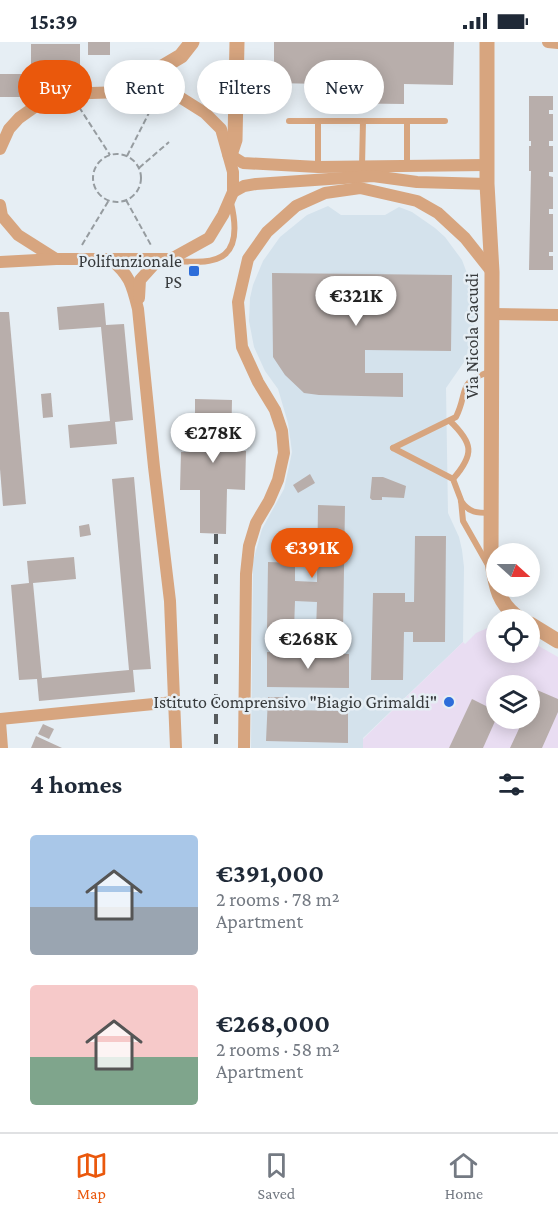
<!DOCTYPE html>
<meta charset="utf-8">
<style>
:root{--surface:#fff;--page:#f2f2f3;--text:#1f2937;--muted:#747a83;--line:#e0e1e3;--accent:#ea580c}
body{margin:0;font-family:"Crimson Pro",serif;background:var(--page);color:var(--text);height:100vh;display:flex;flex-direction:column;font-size:22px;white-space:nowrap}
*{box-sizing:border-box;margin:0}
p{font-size:20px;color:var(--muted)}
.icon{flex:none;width:33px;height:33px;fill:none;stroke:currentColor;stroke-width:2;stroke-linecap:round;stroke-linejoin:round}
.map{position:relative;height:706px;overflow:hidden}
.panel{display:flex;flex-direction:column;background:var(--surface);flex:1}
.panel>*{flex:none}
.top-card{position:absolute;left:18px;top:18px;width:522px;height:54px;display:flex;gap:12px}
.needle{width:39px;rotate:111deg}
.tools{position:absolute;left:486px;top:501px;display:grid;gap:12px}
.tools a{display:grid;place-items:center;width:54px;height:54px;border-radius:50%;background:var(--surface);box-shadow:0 3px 15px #0003;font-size:30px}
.price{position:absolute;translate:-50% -51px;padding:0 14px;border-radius:21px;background:#fff;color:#222;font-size:20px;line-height:39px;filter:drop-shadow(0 2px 3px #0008)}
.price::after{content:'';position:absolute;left:50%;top:36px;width:18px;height:14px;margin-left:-9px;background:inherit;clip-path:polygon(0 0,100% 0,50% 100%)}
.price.current{background:var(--accent);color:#fff}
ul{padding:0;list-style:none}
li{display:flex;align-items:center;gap:18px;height:150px;padding:0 30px}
li span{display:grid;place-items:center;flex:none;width:168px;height:120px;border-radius:6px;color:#555}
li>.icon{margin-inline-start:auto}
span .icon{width:72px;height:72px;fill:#fffc;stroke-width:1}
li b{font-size:26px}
h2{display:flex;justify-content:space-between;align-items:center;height:72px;padding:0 30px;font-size:26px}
.pill{padding:0 21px;border-radius:27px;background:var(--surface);box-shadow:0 3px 15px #0003;font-size:21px;line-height:54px}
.pill.current{background:var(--accent);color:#fff}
.status{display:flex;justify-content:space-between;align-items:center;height:42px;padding:0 30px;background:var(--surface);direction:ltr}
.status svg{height:16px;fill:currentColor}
.menu{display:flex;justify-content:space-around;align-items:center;height:84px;border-top:2px solid var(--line);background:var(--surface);font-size:16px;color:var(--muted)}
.menu a{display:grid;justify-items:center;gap:3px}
.menu .current{color:var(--accent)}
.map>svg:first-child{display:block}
</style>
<div class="status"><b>15:39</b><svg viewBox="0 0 49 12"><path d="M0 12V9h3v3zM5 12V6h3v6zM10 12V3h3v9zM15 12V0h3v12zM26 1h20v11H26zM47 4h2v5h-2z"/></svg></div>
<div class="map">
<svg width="558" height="706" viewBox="0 0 558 706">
<rect width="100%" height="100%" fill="#e6eef4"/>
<path fill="#d4e2ec" d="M328 164 341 173H385L399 165 412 170 435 186 445 195 462 218 471 242 475 277 472 299 464 320 446 346 448 471 459 495 462 508 464 525 463 600 363 696V706H251L253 519 262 487 284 447 292 410 288 381 278 347 265 329 254 305 249 279 250 256 253 243 263 219 280 195 307 173Z"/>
<path fill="#e9ddf2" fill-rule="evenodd" d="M490 585H496V610H530V599L558 615V706H363V697L463 600 465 602 476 591ZM496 644H530V676H496Z"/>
<g fill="#b8aeab">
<rect x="88" y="0" width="22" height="13"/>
<path d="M274 0H454L453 43 404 42V62L323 61V42L274 41Z"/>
<path d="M31 2H80V25L31 26Z"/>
<path d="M0 32H23L22 55H0Z"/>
<path d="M529 54H553V68H549V72H553V99H549V104H553V130H549V134L553 135V167H549V172H553V210H549V214H553V228H529L531 129H529V104H531V99H529Z"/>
<path d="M272 231 452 233 451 309 365 308V331H403V355L319 353 304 351 285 333 273 315Z"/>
<path d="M104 261 106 283 124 282 133 378 115 380 117 402 70 406 68 383 110 379 101 285 59 288 57 265Z"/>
<path d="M0 270H9L26 462 3 464 0 427Z"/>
<path d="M51 351 53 375 43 376 41 352Z"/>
<path d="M195 357 232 358 231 409H246L245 448 227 447 226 492 200 491V448H180L181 410H195Z"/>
<path d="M310 432 315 441 298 451 293 443Z"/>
<path d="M134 435 151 627 133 628 135 650 39 659 37 637 19 638 11 543 29 541 27 519 74 515 76 537 33 541 42 636 129 628 112 437Z"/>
<path d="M372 435H383L406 444 404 456 382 455V458H372L370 456Z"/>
<path d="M318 463 345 464 343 589 316 588 317 560 295 559 294 588H267L268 520 295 521V539L317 540Z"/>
<path d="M89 482 91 493 80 495 79 484Z"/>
<path d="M415 494H446L445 600H413V590H404L403 638H371L373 551H405V560H414Z"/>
<path d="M267 610 349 612V646L267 645Z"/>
<path d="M537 648 558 657V670L542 706H510L524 676H530V664Z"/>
<path d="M268 655H286V668L348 669V701L266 699Z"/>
<path d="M472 657 496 669V677L483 706H449Z"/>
<path d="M43 682 54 687 49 697 38 692Z"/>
<path d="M36 694 62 706H31Z"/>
</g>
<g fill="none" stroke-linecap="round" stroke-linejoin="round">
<g stroke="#969ca0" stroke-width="2" stroke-dasharray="6 3" stroke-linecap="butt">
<path d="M79 65 110 113"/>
<circle cx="117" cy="136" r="24"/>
<path d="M127 114 153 63"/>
<path d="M139 126 169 100"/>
<path d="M126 158 152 205"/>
<path d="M82 203 109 158"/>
</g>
<g stroke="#d7a57f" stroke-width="6">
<path d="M236 37H262"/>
<path d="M289 79H445"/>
<path d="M318 79V125"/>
<path d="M407 79V124"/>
<path d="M362 124 363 79"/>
<path d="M172 218C221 225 244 215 231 161"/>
<path d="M450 379C473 401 475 412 453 437"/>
<path d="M393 406 453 437 461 458 463 479 488 523"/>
<path d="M393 406 456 375C469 349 456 340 492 329"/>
<path d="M461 459C469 471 477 471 491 471"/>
</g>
<g stroke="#d7a57f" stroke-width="12">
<path d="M548 0 558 1"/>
<path d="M0 107 9 87 19 76 43 59 61 52 153 49 178 54 205 71 221 87 233 130V150L223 173 209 196 171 217H56L18 193 2 174 0 163"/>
<path d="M230 113 243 121 318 125 486 123"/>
<path d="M233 150 244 144 256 142 373 134 417 140 487 142"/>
<path d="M110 217C130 233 132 243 138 267L154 425 170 559 176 706"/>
<path d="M0 220 56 217"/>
<path d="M139 256 140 238 158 218"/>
<path d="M492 272 558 273"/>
<path d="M0 677 174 660"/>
<path d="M0 680 2 706"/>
<path d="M244 706 246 532 249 504 256 481 269 459 278 438 284 411 282 389 275 368 258 340 242 305 238 260 248 217 267 190 296 164 325 151 360 146 417 159 438 171 465 196 492 230"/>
</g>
<g stroke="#d7a57f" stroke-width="15">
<path d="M487 0V142L492 230 491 513C495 540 496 562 522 578"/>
<path d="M120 50 181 14 192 0"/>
<path d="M230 113 235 98 237 0"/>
<path d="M530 582 558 599"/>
</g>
<path stroke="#575b5d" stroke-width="4" stroke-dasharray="10 10" stroke-linecap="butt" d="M216 492V706"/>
</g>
<g fill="#2c6dda" stroke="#e6eef4" stroke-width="2">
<rect x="188" y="223" width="12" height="12" rx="3"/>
<circle cx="449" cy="660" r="6"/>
</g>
<g text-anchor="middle" stroke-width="5" stroke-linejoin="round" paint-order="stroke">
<g font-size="18" fill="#383b3d" stroke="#e6eef4" text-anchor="end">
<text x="182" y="225">Polifunzionale<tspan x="182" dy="21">PS</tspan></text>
<text x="437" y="666">Istituto Comprensivo "Biagio Grimaldi"</text>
</g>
<g font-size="18" fill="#383b3d" stroke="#e6eef4">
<text transform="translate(472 294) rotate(-90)" y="6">Via Nicola Cacudi</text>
</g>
</g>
</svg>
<div class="tools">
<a><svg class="needle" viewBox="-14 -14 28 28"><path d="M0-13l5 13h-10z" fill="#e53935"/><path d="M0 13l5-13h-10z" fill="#747a83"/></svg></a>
<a><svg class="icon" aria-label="locate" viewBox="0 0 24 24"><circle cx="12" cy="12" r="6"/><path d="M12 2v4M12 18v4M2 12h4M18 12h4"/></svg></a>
<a><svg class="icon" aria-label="layers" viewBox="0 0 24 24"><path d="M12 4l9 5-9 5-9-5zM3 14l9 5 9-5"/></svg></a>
</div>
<b class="price" style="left:356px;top:285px">€321K</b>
<b class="price" style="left:213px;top:422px">€278K</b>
<b class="price current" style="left:312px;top:537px">€391K</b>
<b class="price" style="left:308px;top:628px">€268K</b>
<div class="top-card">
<a class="pill current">Buy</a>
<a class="pill">Rent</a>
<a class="pill">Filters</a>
<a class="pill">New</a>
</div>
</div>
<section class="panel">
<h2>4 homes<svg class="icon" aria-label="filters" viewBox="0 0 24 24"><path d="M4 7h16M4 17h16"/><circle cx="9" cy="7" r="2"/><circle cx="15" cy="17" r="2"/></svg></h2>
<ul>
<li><span style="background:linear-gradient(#a9c7e8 60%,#9aa5b1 0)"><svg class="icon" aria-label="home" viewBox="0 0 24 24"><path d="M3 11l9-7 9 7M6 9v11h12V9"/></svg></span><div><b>€391,000</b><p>2 rooms · 78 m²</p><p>Apartment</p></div></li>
<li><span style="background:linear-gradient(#f6c9c9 60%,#7fa58c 0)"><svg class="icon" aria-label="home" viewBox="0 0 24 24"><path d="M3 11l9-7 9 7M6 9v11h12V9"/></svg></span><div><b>€268,000</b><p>2 rooms · 58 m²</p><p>Apartment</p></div></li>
</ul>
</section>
<nav class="menu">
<a class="current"><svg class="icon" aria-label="map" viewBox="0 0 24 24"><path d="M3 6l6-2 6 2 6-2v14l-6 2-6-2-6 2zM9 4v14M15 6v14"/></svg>Map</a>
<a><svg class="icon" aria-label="saved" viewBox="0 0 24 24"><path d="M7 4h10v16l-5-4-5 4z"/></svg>Saved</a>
<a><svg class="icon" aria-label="home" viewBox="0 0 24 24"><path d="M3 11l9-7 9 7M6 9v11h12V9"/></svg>Home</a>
</nav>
